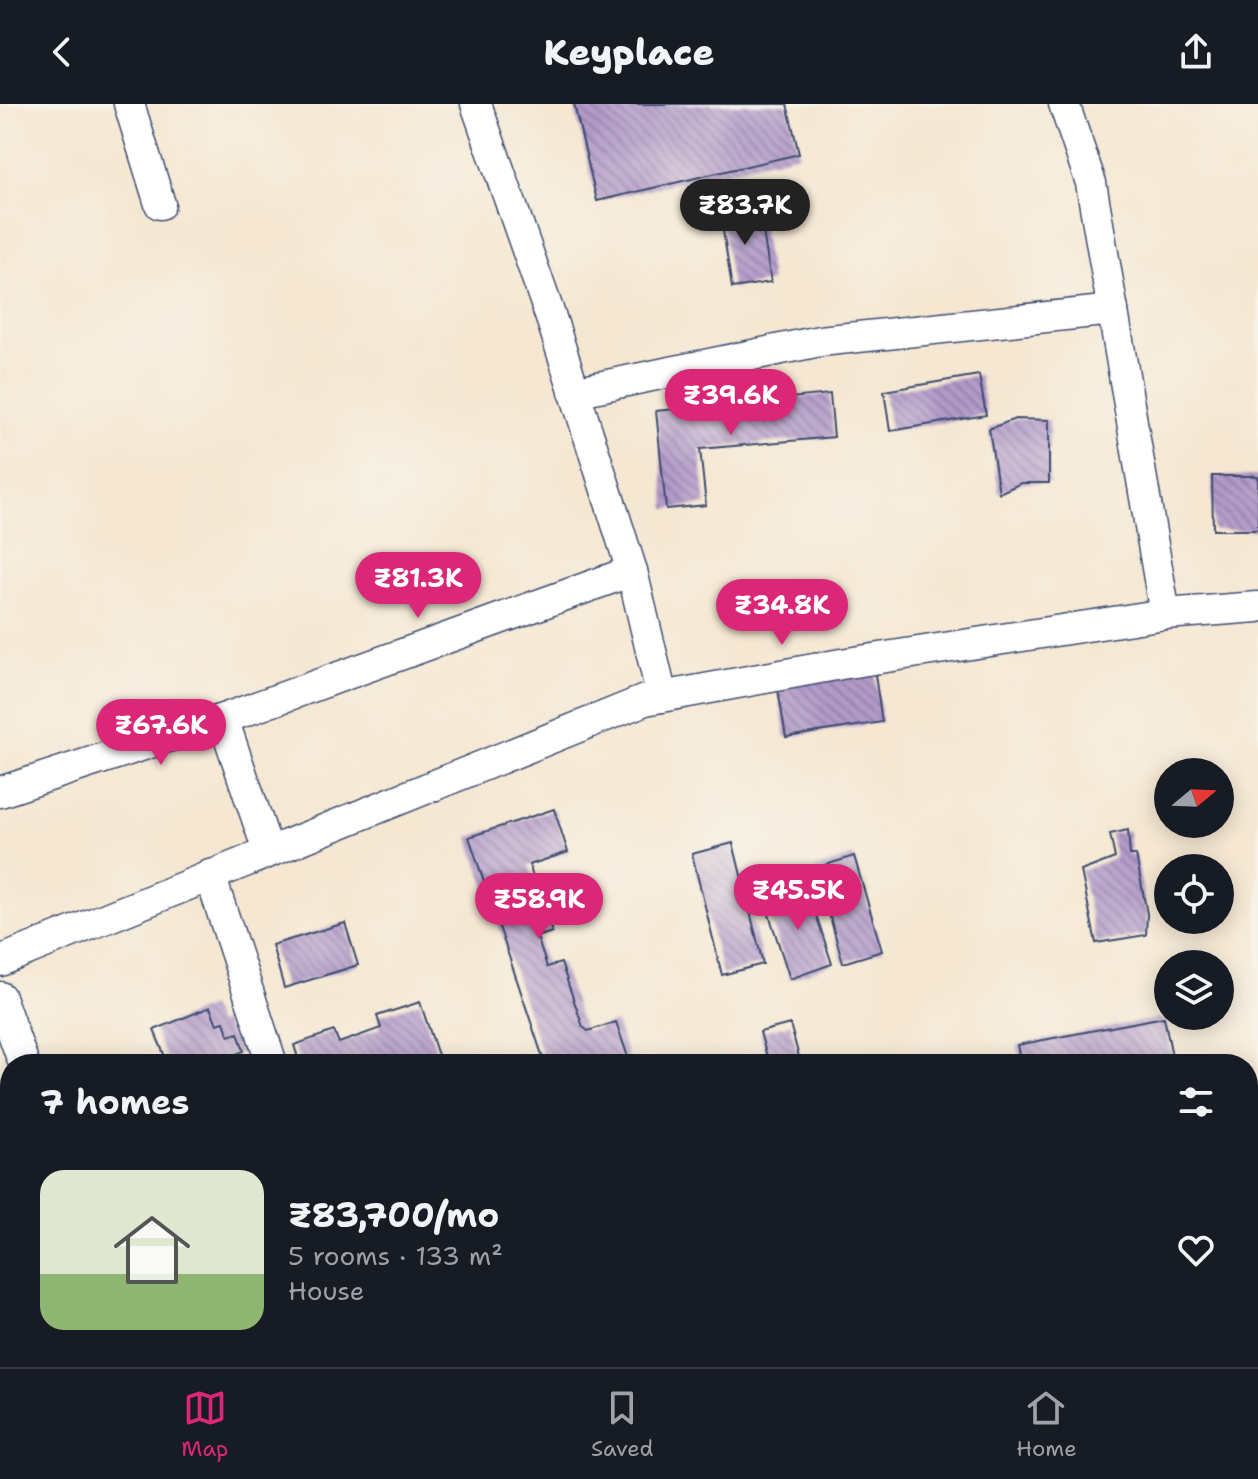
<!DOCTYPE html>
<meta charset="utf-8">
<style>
:root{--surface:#171b24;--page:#242831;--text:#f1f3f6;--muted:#9ea1a6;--line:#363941;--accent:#db2777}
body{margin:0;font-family:"Shantell Sans",sans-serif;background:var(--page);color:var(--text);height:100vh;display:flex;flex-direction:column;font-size:30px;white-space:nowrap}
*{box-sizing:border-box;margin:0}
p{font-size:26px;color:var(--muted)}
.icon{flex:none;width:44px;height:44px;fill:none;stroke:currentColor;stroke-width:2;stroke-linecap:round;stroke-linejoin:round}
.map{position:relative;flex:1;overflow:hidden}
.drawer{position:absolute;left:0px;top:950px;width:1258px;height:314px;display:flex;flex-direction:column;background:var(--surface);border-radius:32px 32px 0 0;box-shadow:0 4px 20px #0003}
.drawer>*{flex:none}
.needle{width:52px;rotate:71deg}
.controls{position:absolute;left:1154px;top:654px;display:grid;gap:16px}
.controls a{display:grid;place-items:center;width:80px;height:80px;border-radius:50%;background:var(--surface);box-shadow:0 4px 20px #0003;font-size:40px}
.price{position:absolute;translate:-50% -68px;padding:0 18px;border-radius:28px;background:var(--accent);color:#fff;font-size:26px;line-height:52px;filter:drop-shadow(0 2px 4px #0008)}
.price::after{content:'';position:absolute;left:50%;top:48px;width:24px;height:18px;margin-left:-12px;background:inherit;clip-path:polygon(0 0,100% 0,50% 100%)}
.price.on{background:#222;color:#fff}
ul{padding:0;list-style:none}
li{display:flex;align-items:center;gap:24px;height:200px;padding:0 40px}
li+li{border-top:2px solid var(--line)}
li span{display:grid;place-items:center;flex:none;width:224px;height:160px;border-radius:24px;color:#555}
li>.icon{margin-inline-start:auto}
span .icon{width:96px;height:96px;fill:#fffc;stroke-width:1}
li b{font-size:34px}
h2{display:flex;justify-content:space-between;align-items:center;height:96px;padding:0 40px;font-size:34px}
header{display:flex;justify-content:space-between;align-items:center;height:104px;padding:0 40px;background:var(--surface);font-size:36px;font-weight:800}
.dock{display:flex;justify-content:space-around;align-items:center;height:112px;border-top:2px solid var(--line);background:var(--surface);font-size:22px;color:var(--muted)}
.dock a{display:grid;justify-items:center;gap:4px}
.dock .on{color:var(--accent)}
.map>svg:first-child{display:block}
</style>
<header><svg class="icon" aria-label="back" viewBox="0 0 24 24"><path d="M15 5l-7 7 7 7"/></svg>Keyplace<svg class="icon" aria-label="share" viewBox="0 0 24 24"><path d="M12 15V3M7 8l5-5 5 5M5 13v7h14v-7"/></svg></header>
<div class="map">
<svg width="1258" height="1263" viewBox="0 0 1258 1263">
<defs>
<pattern id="building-back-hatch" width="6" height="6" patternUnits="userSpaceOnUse" patternTransform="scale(2)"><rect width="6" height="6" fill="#b29ac9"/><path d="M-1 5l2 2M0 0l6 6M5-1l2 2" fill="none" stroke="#907ea6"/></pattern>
</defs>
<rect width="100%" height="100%" fill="#f7f3e8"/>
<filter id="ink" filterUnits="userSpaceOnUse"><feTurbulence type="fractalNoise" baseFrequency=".0125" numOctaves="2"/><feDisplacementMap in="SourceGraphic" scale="16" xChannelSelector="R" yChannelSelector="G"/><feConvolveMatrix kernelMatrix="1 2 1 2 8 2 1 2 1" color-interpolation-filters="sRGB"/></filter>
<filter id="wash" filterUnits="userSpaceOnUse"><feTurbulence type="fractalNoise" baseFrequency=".006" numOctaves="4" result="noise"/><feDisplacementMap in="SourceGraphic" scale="32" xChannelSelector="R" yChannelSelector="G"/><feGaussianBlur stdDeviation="1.8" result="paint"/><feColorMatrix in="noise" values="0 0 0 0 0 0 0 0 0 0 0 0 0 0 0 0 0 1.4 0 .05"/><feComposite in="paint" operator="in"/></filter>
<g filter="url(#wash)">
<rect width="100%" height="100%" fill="#f5e7d2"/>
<g id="blocks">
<g fill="url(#building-back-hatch)">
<path d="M574 0H787L799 50 597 97Z"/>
<path d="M759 102 771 178 732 184 720 107Z"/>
<path d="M979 271 986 311 890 327 884 287Z"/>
<path d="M830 290 834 333 700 345 706 401 666 405 656 307Z"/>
<path d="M1015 315 1049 316V379H1021L999 389 989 325Z"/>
<path d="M1212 372H1258V426H1213Z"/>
<path d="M874 564 882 618 786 633 777 580Z"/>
<path d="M554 705 568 748 529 761 552 828 537 833 547 863 561 859 583 923 588 927 616 918 629 956 617 960H545L469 733Z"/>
<path d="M1128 726 1130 751H1136L1147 810 1146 831 1096 839 1081 767 1115 754 1110 730Z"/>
<path d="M733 739 763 860 722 871 692 750Z"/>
<path d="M854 752 882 847 843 859 816 764Z"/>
<path d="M807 783 832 860 790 875 764 795Z"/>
<path d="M345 819 358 861 284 884 272 841Z"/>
<path d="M420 898 441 960H404V958L398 960H300L294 941 334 927 339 939 381 924 377 912Z"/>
<path d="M210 903 217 920 224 918 229 932 238 929 244 947 212 960H168L154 926Z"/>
<path d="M1164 913 1172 952 1133 960H1021L1017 941Z"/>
<path d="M790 920 801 960H769L760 928Z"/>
<path d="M454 1254H534V1255L507 1263H457Z"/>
</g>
</g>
</g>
<g filter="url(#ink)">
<use href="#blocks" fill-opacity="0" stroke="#3c4b6f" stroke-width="2"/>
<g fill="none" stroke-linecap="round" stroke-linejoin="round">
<g stroke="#3c4b6f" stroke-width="33">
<g id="street">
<path d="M129 0 160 100"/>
<path d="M476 0 552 217 632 467 662 593"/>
<path d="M574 288 820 237 1113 206"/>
<path d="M1165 510 1258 503"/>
<path d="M223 615 632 467"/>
<path d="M0 688 223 615 268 747"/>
<path d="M210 771 272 960"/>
<path d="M0 857 645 596 841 560 1165 510 1091 79 1064 0"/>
<path d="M0 893 24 960"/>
<path d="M1248 1096 1258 1092"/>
<path d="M139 1254 143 1263"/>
<path d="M369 1254 372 1263"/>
<path d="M1146 1254 1148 1263"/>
<path d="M840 1263 862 1254"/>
</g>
</g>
<use href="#street" stroke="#fff" stroke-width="30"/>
</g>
</g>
</svg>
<div class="controls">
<a><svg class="needle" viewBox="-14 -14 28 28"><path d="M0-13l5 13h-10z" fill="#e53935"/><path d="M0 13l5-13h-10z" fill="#9ea1a6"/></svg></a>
<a><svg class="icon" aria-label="locate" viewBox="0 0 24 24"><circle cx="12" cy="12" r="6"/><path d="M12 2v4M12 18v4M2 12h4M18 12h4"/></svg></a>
<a><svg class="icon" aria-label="layers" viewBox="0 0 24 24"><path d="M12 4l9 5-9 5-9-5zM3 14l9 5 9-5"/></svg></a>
</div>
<b class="price on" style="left:745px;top:143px">₹83.7K</b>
<b class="price" style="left:731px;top:333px">₹39.6K</b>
<b class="price" style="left:418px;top:516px">₹81.3K</b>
<b class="price" style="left:782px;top:543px">₹34.8K</b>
<b class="price" style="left:161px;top:663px">₹67.6K</b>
<b class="price" style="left:798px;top:828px">₹45.5K</b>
<b class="price" style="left:539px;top:837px">₹58.9K</b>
<section class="drawer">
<h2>7 homes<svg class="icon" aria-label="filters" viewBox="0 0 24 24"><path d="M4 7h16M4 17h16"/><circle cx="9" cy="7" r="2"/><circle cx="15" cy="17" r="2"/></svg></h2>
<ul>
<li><span style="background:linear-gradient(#dfe7d0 65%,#8fb573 0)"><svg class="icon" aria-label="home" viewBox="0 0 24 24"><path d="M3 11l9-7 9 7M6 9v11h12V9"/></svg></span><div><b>₹83,700/mo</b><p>5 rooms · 133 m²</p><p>House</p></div><svg class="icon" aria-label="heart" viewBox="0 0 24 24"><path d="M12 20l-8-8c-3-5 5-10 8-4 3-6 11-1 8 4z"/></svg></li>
</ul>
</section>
</div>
<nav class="dock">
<a class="on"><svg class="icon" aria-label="map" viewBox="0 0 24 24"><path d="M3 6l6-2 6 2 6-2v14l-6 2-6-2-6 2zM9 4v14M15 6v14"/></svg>Map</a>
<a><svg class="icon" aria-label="saved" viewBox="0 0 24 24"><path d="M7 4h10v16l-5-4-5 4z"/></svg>Saved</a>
<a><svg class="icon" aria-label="home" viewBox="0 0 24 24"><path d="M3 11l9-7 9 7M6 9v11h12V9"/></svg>Home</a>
</nav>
